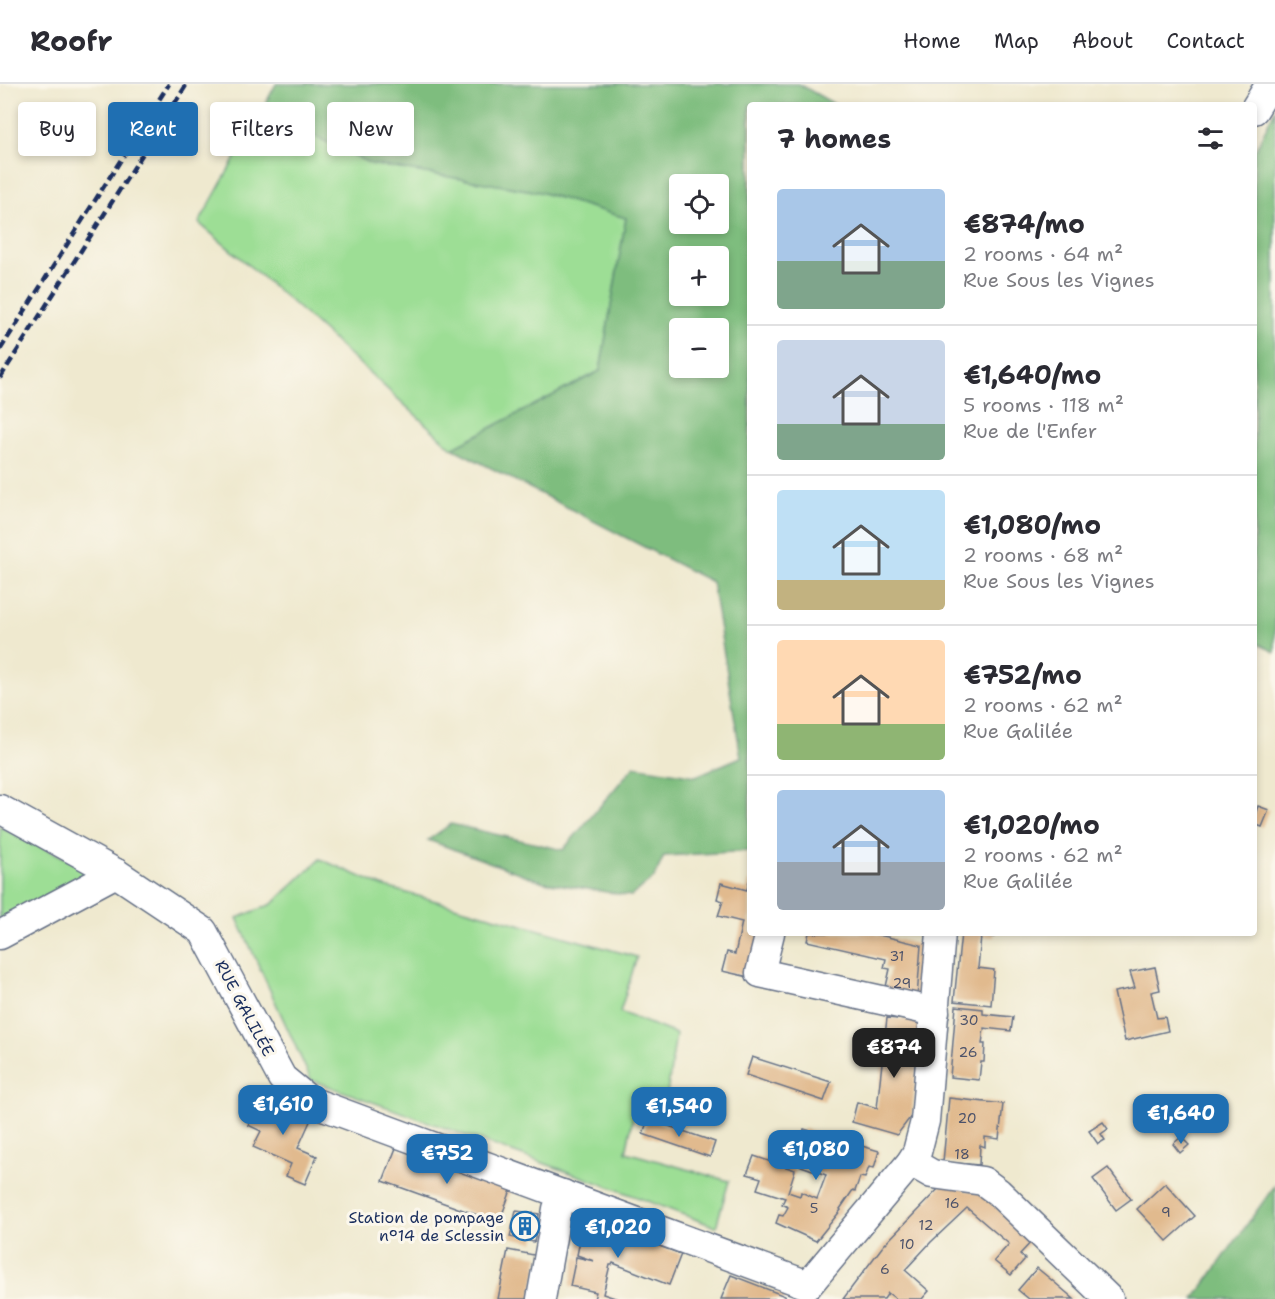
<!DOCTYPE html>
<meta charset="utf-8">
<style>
:root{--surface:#fff;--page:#f2f2f3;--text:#2b2b33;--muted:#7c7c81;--line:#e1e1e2;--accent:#1f6fb2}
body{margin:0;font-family:"Shantell Sans",sans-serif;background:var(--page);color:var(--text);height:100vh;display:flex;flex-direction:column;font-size:22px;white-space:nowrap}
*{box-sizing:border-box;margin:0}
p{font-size:20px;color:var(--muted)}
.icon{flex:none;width:33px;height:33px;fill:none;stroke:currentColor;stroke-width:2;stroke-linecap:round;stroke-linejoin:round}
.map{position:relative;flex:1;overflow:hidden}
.panel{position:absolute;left:747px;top:18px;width:510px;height:834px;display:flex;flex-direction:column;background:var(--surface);border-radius:6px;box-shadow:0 3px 9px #0003}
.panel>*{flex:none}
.guide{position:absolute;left:18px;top:18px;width:570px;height:54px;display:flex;gap:12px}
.buttons{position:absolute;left:669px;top:90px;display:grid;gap:12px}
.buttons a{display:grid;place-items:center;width:60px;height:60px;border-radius:6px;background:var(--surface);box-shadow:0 3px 9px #0003;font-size:30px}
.price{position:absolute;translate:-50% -51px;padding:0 14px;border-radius:12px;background:var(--accent);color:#fff;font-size:20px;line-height:39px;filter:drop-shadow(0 2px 3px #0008)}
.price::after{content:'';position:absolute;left:50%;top:36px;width:18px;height:14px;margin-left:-9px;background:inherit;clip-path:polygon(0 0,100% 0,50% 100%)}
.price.on{background:#222;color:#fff}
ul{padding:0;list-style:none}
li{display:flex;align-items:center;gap:18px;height:150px;padding:0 30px}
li+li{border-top:2px solid var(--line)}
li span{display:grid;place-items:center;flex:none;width:168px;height:120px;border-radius:6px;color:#555}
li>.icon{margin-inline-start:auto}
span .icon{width:72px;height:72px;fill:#fffc;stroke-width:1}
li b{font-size:26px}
h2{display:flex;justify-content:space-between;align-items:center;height:72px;padding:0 30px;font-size:26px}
.chip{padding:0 21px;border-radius:6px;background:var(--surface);box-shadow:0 3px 9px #0003;font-size:21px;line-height:54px}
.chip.on{background:var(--accent);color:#fff}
header{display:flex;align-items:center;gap:36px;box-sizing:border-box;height:84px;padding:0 30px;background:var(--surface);border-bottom:2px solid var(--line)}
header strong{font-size:28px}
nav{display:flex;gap:33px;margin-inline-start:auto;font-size:21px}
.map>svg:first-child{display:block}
</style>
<header>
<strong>Roofr</strong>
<nav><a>Home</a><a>Map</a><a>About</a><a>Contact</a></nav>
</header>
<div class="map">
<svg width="1275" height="1215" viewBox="0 0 1275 1215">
<rect width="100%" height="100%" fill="#fbf7ec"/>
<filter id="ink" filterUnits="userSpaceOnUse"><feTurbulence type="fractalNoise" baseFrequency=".0167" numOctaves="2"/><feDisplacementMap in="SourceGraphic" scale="12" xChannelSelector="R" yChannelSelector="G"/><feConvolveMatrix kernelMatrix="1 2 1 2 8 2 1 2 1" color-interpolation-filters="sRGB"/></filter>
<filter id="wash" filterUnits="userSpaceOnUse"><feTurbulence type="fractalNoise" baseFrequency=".008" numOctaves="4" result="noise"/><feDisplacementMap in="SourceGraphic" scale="24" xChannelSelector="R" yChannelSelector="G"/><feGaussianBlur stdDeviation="1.35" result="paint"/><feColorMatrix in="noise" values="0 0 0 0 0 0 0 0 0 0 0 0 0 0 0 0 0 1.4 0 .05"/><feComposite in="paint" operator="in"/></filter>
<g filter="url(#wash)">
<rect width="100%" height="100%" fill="#efe9cf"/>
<g fill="#9dde95" stroke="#5c867a" stroke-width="1.5">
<path d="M262 26 371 80 540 108 626 134 600 287 452 364 294 220 199 139Z"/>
<path d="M0 743 95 788 0 836Z"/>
<path d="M320 775 382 802 637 873 620 928 676 950 664 1030 635 1024 626 1068 729 1097 716 1143 610 1103 311 996 237 834 272 820Z"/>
</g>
<g fill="#7ebd7e" stroke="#4c766e" stroke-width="1.5" fill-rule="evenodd">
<path d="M276 0H799L836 21H750V767L664 772 654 794 631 812 544 798 428 756 451 740 563 766 634 682 696 692 741 673 712 498 452 364 600 287 626 134 540 108 371 80 262 26ZM718 100V140H680V100ZM718 172V212H680V172ZM680 244H718V284H680Z"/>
<path d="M1275 25V568L1254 558V69Z"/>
<path d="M1275 1101V1215H1194Z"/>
</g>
<g id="blocks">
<g fill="#e1ba8e">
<path d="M1258 722 1269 726 1262 743 1254 740V734Z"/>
<path d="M749 797H750V849H761L749 893 722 887 727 868 735 870 742 838 718 832 723 817 717 815 721 799 747 806Z"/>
<path d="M809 849H871L921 861 917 914 885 907 890 885 884 884 886 875 807 857Z"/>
<path d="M961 849H994V853L981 852 978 884 994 886 991 921 954 917Z"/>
<path d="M1155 883 1160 906 1151 908 1157 934 1165 933 1168 947 1125 957 1114 908 1135 904 1130 888Z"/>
<path d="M956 922 983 925V930L1013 933 1011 947 984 944 982 960H985L984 978H981L979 996 950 993Z"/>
<path d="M887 934 921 937 912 1031 897 1051 852 1038 857 1018 877 1024Z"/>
<path d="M752 973 831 998 824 1017 746 991Z"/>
<path d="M262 1011 312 1033 298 1064 317 1072 305 1100 286 1092 291 1080 253 1063 261 1047 248 1041Z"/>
<path d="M949 1014 1003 1020 999 1055 985 1053V1063L980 1061 979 1081 943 1078Z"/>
<path d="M648 1035 715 1058 710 1073 643 1050Z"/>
<path d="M1103 1038 1108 1045 1101 1050 1105 1056 1098 1060 1089 1047Z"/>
<path d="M804 1045 879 1067 874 1084 869 1083 865 1094 860 1093 855 1107 853 1106 840 1125 841 1126 816 1157 776 1139 779 1131 783 1132 788 1123 782 1120 785 1114 757 1105 761 1094 747 1090 754 1072 795 1086 788 1108 800 1112 801 1108 817 1115 826 1091 793 1079Z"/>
<path d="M1181 1053 1189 1061 1180 1069 1173 1060Z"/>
<path d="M396 1064 511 1106 499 1139 383 1097Z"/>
<path d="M1108 1084 1131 1115 1116 1126 1093 1095Z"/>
<path d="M1165 1099 1195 1132 1167 1157 1137 1125Z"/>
<path d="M943 1100 981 1110 1034 1155 1020 1170 1025 1175 1011 1191 994 1177 1009 1160 967 1124 931 1158 905 1186 929 1207 922 1215H896L888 1209 884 1215H843L883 1162Z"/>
<path d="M516 1127 539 1130 534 1158 510 1153Z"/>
<path d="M593 1138 681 1170 669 1201 613 1179 612 1181H610L603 1210 618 1215H594L596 1208 570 1202 576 1173 594 1177 577 1171 583 1142Z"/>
<path d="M508 1166 539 1172 531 1215H498Z"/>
<path d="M1037 1184 1054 1198 1074 1215H1029L1018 1206Z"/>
<path d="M731 1191 785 1212 786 1215H721Z"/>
</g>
</g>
</g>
<g filter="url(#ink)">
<use href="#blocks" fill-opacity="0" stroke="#657086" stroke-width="1.5"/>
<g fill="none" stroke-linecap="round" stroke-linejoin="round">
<g stroke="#657086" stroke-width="31">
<g id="street">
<path d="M1254 26 1270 0"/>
<path d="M0 725 116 789 203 847 282 994 310 1017 808 1201"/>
<path d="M770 849 760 889 935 928"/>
<path d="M0 851 116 789"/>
<path d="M911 1078 932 1090 983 1097 998 1108 1109 1215"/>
<path d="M808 1201 911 1078 917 1068 925 1037 941 849"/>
<path d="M541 1215 557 1125 563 1110"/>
</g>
</g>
<use href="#street" stroke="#fff" stroke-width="28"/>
<g stroke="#1b2f5e" stroke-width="4.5" stroke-dasharray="9 4.5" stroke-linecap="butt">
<path d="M0 266 169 0"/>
<path d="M0 294 187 0"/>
</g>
</g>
</g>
<defs>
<g id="building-ring" transform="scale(1.5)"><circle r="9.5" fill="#fbf7ec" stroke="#1f6fb2" stroke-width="1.5"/><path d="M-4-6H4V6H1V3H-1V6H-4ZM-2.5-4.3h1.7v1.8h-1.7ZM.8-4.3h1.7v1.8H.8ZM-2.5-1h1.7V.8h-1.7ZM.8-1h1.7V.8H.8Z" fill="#1f6fb2"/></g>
</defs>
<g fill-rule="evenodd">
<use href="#building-ring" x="525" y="1142"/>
</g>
<g text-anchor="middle" stroke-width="6" stroke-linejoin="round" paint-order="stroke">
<g font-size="14" fill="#4c526a">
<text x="897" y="877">31</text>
<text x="902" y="904">29</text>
<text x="969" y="941">30</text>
<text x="968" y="973">26</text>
<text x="967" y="1039">20</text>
<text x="962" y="1075">18</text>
<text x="952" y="1124">16</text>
<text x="814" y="1129">5</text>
<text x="1166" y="1133">9</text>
<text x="926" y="1146">12</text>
<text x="907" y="1165">10</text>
<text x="885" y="1190">6</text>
</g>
<g font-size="16" fill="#1b2f5e" stroke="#fbf7ec">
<text transform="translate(245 924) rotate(62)" y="6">RUE GALILÉE</text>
</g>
<g font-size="16" fill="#1b2f5e" stroke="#fbf7ec" text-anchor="end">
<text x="504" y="1139">Station de pompage<tspan x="504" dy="18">n°14 de Sclessin</tspan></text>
</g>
</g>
</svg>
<div class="buttons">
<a><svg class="icon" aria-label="locate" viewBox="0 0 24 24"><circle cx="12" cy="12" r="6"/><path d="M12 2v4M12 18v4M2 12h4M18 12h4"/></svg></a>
<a>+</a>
<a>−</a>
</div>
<b class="price on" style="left:894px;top:995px">€874</b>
<b class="price" style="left:283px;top:1052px">€1,610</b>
<b class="price" style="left:679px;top:1054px">€1,540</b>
<b class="price" style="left:1181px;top:1061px">€1,640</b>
<b class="price" style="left:816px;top:1097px">€1,080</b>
<b class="price" style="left:447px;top:1101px">€752</b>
<b class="price" style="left:618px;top:1175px">€1,020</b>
<div class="guide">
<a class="chip">Buy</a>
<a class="chip on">Rent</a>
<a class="chip">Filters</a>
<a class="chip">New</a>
</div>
<section class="panel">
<h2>7 homes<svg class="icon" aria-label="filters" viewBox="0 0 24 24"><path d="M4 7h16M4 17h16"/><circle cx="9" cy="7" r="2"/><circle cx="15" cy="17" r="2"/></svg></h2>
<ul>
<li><span style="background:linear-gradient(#a9c7e8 60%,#7fa58c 0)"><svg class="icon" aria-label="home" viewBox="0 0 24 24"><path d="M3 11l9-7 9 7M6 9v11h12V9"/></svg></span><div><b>€874/mo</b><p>2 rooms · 64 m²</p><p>Rue Sous les Vignes</p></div></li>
<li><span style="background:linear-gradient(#c9d6e8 70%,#7fa58c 0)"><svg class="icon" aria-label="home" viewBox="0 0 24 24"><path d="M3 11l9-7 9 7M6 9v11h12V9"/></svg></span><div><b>€1,640/mo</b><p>5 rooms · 118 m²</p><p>Rue de l'Enfer</p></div></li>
<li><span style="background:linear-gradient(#bfe0f5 75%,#c2b280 0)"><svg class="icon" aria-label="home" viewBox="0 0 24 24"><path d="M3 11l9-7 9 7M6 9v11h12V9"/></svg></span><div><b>€1,080/mo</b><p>2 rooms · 68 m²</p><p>Rue Sous les Vignes</p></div></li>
<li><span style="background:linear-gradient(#ffd9b3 70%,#8fb573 0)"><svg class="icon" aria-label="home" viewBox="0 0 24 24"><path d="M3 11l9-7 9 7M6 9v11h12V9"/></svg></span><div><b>€752/mo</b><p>2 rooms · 62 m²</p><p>Rue Galilée</p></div></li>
<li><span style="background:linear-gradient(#a9c7e8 60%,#9aa5b1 0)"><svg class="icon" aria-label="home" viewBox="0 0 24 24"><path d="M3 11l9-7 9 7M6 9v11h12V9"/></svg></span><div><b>€1,020/mo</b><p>2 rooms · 62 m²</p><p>Rue Galilée</p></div></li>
</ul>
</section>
</div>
